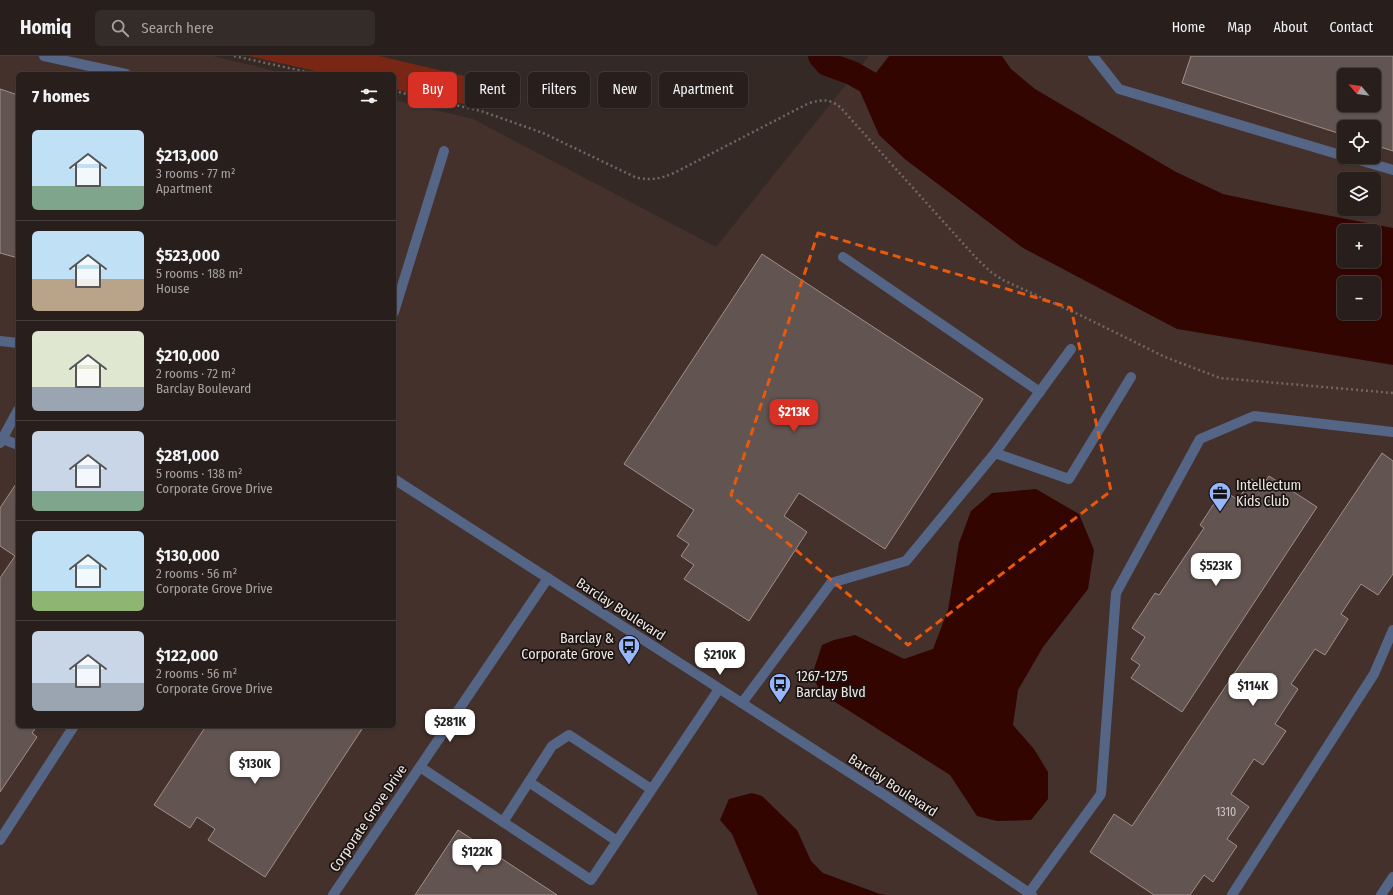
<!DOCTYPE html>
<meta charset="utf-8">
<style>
:root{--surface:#281f1c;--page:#342c29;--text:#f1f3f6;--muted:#a5a2a3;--line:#443d3b;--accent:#d93025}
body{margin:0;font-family:"Fira Sans Condensed",sans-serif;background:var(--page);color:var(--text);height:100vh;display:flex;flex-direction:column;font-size:15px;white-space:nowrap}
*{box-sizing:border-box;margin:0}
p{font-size:13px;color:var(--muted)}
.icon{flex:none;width:22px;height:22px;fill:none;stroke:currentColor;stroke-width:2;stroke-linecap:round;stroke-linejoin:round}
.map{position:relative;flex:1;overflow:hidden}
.drawer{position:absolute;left:16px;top:16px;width:380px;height:656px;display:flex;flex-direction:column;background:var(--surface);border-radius:6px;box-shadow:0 1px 3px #0004,0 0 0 1px var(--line)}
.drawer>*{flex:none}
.hud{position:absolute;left:408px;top:16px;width:380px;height:36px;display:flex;gap:8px}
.needle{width:26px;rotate:299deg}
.fabs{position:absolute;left:1337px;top:12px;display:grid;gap:8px}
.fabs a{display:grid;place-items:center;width:44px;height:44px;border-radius:6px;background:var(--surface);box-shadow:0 1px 3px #0004,0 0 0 1px var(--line);font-size:20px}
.price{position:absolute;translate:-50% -34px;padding:0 9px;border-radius:8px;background:#fff;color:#222;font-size:13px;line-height:26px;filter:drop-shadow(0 1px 2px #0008)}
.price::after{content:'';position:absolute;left:50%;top:24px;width:12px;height:9px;margin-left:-6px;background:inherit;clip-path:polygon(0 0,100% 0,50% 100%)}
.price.selected{background:var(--accent);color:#fff}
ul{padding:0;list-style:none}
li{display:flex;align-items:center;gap:12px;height:100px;padding:0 16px}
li+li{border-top:1px solid var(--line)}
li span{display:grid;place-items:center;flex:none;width:112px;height:80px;border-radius:6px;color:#555}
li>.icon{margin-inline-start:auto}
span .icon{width:48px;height:48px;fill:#fffc;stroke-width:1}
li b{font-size:17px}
h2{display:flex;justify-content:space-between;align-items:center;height:48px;padding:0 16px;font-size:17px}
.chip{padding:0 14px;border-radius:6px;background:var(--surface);box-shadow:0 1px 3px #0004,0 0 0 1px var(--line);font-size:14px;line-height:36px}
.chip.selected{background:var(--accent);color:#fff}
header{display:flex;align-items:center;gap:24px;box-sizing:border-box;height:56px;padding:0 20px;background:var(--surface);border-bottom:1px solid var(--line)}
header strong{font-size:19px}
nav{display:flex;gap:22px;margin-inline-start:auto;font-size:14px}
.search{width:280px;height:36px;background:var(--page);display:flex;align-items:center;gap:10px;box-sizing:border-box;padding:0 14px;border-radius:6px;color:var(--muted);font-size:15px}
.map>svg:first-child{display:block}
</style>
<header>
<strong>Homiq</strong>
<div class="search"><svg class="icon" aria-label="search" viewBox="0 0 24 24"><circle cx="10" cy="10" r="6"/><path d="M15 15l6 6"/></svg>Search here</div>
<nav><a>Home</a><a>Map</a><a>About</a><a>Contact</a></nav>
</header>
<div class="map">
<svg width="1393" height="839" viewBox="0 0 1393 839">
<rect width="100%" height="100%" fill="#352926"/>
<path fill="#44312c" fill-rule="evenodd" d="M0 0H213L287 18H18V670H394V44L473 63 716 191 869 0H1393V839H0ZM1344 19H1374V49H1344ZM1344 71H1374V101H1344ZM1344 123H1374V153H1344ZM1344 175H1374V205H1344ZM1344 227H1374V257H1344Z"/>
<path fill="#7a2615" d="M248 0H379L494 27 469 49 394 33V18H329Z"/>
<g fill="#330500" fill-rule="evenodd">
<path d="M889 0H1002L1011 13 1035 33 1176 116 1223 138 1274 149 1393 172V309L1177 273 1023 192 906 104 879 79 852 17 875 18ZM1344 175H1374V205H1344ZM1344 227H1374V257H1344Z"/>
<path d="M1036 433 1079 458 1094 494 1088 533 1043 591 1018 634 1013 669 1034 693 1048 716V743L1031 764 997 765 977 760 950 719 821 637 812 619 822 589 834 584 855 579 904 603 933 593 948 554 959 487 971 455 992 437Z"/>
<path d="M752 737 762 740 797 774 811 805 823 817 880 838 887 839H758L732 778 720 764 729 743Z"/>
</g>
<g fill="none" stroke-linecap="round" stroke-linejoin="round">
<path stroke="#330500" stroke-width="24" d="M820 0 827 8 852 17 880 33"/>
</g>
<g fill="#625450" stroke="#9f8f8b" fill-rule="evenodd">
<path d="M1191 0H1393V95L1374 89V71H1344V79L1182 27ZM1344 19H1374V49H1344Z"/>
<path d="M0 33 18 39V202L0 197Z"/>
<path d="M762 198 983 343 885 493 799 437 784 460 807 476 749 565 684 523 694 509 681 500 689 488 677 480 694 454 624 408Z"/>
<path d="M1382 397 1393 405V518L1378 539 1361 528 1341 558 1348 563 1325 599 1315 593 1291 628 1298 633 1275 668 1286 675 1263 709 1254 703 1231 738 1249 751 1227 783 1237 790 1213 826 1204 819 1190 839H1154L1090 796 1114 758 1132 770Z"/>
<path d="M1269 420 1317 451 1182 656 1131 622 1140 609 1131 603 1145 581 1132 572 1155 537 1159 539 1204 472 1200 469 1223 434 1238 444 1251 423 1262 430Z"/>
<path d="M18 425V670H37L32 677 37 681 0 736V522L15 500 0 490V452Z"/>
<path d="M206 670H364L265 821 208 784 215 773 197 761 190 772 154 749Z"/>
<path d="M458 774 557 839H415Z"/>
</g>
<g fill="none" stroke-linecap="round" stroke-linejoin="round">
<g stroke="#716764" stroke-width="2.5" stroke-dasharray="2 3" stroke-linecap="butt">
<path d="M234 0 316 18"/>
<path d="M394 35 481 55 543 77 637 122C652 124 660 123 674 117L809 47C823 44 828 42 840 51L978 204 991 216 1003 224 1084 261 1165 301 1220 322 1393 337"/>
</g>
<g stroke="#556586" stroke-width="10">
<path d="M44 0 126 18"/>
<path d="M1093 0 1119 33 1344 100"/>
<path d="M1349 101 1393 114"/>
<path d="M843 201 1040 336"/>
<path d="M394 256 444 95"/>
<path d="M0 285 18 287"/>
<path d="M3 383 18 389"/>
<path d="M0 387 18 354"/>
<path d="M995 397 1069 423 1131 321"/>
<path d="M394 423 886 740 1032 839"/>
<path d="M742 647 831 527 906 505 995 397 1071 293"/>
<path d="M420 711 591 824 719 633"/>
<path d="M529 726 617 785"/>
<path d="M503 766 552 690 569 679 651 733"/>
<path d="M0 784 74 670"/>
<path d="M1029 837 1101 738 1116 537 1200 383 1254 360 1393 376"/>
<path d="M333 839 548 522"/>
<path d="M1232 839 1374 618 1393 574"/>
<path d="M1381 839 1393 821"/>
</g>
</g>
<path fill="none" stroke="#e8590c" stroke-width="3" stroke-dasharray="8 5" stroke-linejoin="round" d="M818 177 1071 252 1111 435 908 589 731 439Z"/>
<defs>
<g id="office-pin" transform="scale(1.15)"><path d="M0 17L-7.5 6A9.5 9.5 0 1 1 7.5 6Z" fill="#96b6fd" stroke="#191312"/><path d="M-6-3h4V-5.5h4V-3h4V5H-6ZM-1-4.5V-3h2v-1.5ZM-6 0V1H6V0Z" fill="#111"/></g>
<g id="bus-pin" transform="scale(1.15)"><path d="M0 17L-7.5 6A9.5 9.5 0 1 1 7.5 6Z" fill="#96b6fd" stroke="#191312"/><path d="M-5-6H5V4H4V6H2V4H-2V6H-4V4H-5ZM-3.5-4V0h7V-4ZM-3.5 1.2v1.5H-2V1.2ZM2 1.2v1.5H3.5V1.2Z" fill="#111"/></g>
</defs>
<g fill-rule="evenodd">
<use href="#office-pin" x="1220" y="437"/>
<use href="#bus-pin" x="629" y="590"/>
<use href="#bus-pin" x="780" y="628"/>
</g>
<g text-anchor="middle" stroke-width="3.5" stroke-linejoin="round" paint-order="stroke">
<g font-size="12" fill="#ccc3c0">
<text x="1226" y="760">1310</text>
</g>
<g font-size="14" fill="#f0e8e5" stroke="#191312" text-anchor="start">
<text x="1236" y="434">Intellectum<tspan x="1236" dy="16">Kids Club</tspan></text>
<text x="614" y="587" text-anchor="end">Barclay &amp;<tspan x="614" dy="16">Corporate Grove</tspan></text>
<text x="796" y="625">1267-1275<tspan x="796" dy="16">Barclay Blvd</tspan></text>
</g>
<g font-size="14" fill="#f0e8e5" stroke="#191312">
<text transform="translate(621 553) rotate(33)" y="5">Barclay Boulevard</text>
<text transform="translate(893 729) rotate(33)" y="5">Barclay Boulevard</text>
<text transform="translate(368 762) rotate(-56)" y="5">Corporate Grove Drive</text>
</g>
</g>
</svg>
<div class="fabs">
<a><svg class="needle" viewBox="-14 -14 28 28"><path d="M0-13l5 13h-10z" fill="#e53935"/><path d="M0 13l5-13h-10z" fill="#a5a2a3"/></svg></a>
<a><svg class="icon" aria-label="locate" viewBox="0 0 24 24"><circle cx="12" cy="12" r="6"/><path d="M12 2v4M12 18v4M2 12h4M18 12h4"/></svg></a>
<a><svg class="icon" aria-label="layers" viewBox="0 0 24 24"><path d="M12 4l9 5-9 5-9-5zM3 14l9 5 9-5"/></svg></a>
<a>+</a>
<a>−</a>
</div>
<b class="price selected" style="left:794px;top:377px">$213K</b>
<b class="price" style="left:1216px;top:531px">$523K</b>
<b class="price" style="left:720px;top:620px">$210K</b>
<b class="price" style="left:1253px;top:651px">$114K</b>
<b class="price" style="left:450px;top:687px">$281K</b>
<b class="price" style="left:255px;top:729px">$130K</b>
<b class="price" style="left:477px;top:817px">$122K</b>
<div class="hud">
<a class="chip selected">Buy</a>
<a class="chip">Rent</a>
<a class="chip">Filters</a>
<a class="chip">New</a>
<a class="chip">Apartment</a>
</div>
<section class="drawer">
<h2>7 homes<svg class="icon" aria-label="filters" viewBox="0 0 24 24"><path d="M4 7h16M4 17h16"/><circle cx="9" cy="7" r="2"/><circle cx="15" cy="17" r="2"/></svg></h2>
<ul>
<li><span style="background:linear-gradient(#bfe0f5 70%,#7fa58c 0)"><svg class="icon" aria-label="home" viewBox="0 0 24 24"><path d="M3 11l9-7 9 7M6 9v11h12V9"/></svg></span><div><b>$213,000</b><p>3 rooms · 77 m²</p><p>Apartment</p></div></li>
<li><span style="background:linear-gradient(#bfe0f5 60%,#b9a48a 0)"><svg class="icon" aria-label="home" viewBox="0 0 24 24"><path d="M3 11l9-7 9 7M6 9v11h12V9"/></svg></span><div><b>$523,000</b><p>5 rooms · 188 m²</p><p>House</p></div></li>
<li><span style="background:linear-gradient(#dfe7d0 70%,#9aa5b1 0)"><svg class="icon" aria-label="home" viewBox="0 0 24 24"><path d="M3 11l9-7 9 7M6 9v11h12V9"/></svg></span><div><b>$210,000</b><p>2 rooms · 72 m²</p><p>Barclay Boulevard</p></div></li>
<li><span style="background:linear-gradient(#c9d6e8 75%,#7fa58c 0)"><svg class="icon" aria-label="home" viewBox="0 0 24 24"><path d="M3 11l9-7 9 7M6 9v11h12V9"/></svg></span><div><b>$281,000</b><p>5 rooms · 138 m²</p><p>Corporate Grove Drive</p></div></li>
<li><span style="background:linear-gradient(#bfe0f5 75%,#8fb573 0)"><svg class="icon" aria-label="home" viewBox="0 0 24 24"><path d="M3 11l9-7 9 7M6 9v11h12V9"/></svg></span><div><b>$130,000</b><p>2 rooms · 56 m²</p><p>Corporate Grove Drive</p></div></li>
<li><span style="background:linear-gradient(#c9d6e8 65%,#9aa5b1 0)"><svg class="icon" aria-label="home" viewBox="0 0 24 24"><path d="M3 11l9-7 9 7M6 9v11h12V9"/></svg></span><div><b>$122,000</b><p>2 rooms · 56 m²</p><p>Corporate Grove Drive</p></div></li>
</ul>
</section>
</div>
